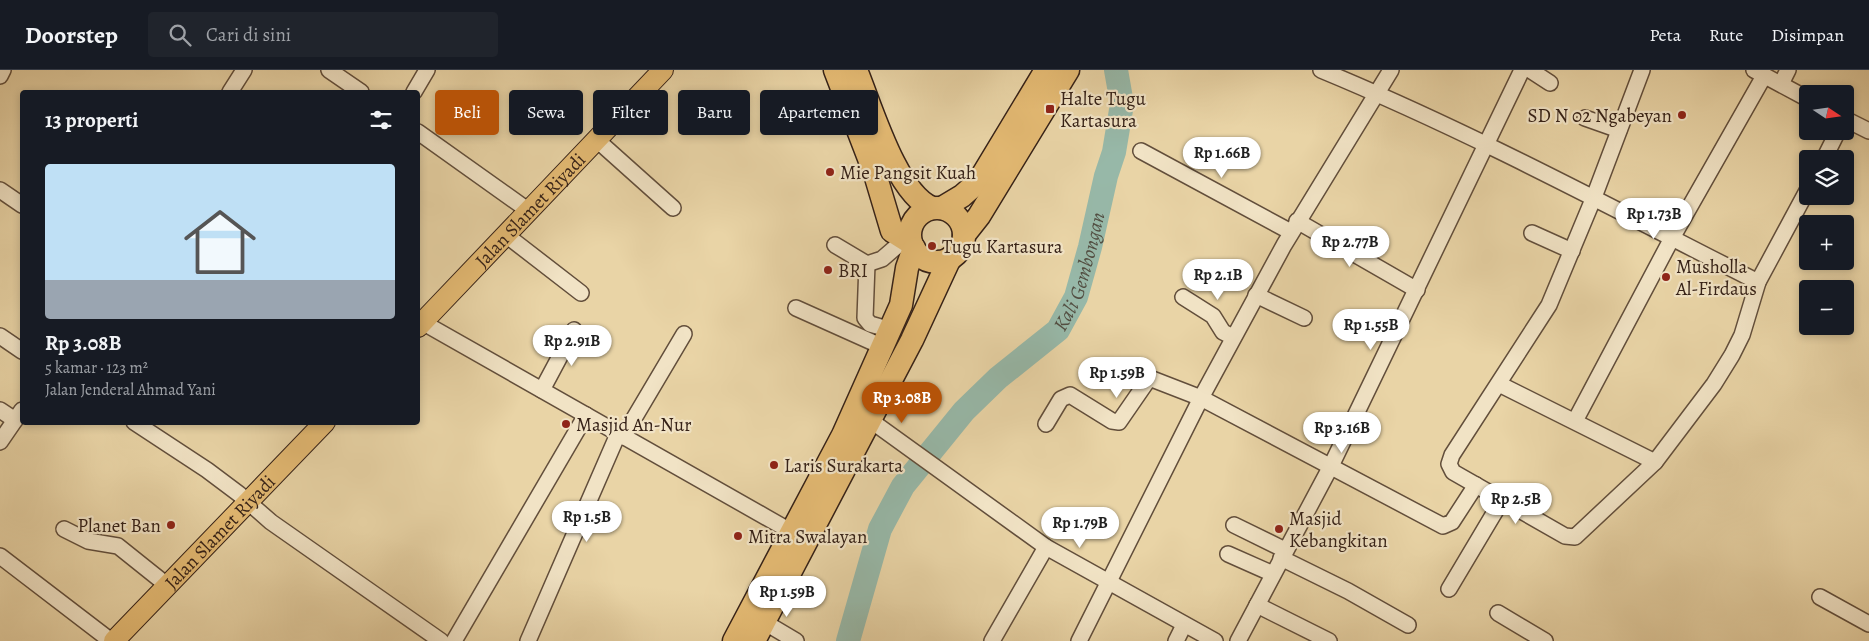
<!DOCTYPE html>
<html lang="id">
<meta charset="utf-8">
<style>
:root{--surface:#171b24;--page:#20242c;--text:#f1f3f6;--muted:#9ea1a6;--line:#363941;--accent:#b45309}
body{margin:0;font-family:Alegreya,serif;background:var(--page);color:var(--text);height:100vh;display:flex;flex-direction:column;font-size:19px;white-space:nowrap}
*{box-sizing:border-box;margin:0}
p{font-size:16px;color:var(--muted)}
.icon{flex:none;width:28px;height:28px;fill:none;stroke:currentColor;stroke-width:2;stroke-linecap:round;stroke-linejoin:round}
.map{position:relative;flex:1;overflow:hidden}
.side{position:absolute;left:20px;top:20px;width:400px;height:335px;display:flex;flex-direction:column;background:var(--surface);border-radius:5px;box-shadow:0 2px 8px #0003}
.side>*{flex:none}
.banner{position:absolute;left:435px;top:20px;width:475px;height:45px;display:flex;gap:10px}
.needle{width:32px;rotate:103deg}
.tools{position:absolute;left:1799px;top:15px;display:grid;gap:10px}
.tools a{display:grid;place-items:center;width:55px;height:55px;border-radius:5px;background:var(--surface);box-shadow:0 2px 8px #0003;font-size:25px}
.price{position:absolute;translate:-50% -42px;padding:0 11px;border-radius:18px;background:#fff;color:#222;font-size:16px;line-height:32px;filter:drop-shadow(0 1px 2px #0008)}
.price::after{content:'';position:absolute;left:50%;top:30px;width:15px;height:11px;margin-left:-8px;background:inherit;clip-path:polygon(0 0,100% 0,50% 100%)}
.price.active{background:var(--accent);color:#fff}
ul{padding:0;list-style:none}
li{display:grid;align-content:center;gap:10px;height:265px;padding:0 25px}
li span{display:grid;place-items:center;height:155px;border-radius:5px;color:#555}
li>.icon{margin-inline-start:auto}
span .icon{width:90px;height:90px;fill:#fffc;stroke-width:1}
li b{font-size:21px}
h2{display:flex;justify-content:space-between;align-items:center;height:60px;padding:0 25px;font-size:21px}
.pill{padding:0 18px;border-radius:5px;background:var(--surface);box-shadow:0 2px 8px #0003;font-size:18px;line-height:45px}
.pill.active{background:var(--accent);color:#fff}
header{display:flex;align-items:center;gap:30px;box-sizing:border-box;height:70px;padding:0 25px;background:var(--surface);border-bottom:1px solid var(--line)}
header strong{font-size:24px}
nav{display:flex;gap:28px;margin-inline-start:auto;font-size:18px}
.search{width:350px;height:45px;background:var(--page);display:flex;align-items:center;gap:12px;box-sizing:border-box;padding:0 18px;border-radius:5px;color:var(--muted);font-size:19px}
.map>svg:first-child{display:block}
</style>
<header>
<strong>Doorstep</strong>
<div class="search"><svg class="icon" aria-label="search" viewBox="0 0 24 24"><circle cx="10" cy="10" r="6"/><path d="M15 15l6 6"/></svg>Cari di sini</div>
<nav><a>Peta</a><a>Rute</a><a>Disimpan</a></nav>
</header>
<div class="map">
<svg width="1869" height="571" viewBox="0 0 1869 571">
<rect width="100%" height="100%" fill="#e9d4a6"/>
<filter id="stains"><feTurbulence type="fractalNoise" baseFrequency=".004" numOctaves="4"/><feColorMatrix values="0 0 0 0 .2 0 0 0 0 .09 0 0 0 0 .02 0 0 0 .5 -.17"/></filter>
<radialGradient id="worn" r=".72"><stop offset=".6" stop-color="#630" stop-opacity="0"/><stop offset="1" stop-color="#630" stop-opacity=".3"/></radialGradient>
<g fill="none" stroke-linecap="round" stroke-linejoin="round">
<path stroke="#97b8a8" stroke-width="24" id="s1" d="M848 571 880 459 903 416 964 341 998 308 1058 260 1076 227 1090 177 1106 106 1114 82 1122 34 1116 0"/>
<g stroke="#624e3b" stroke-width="18">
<g id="minor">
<path d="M329 0 361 22"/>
<path d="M1321 0C1471 62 1614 139 1758 212"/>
<path d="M1530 0 1550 13"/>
<path d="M1642 0 1594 127 1549 235 1452 385 1449 394 1453 402 1565 466 1575 467 1655 392 1714 314 1732 285 1742 265 1758 212 1808 119"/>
<path d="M1754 0 1808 29"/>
<path d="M0 6 3 0"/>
<path d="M1781 14 1788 0"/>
<path d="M230 22 244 0"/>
<path d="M414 22 427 0"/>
<path d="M1585 48 1619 60"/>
<path d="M1845 49 1869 61"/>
<path d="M418 62 529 141"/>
<path d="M597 70 673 138"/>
<path d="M1141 81 1291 162"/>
<path d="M1824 89 1838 61"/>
<path d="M0 120 22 135"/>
<path d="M1297 151 1417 220"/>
<path d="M1532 163 1572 181"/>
<path d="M506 165 581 223"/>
<path d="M835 175 867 194 882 189 904 170"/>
<path d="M867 194 865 248 870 254 891 260"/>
<path d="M1256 225 1304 248"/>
<path d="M1183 227 1213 246 1223 262 1233 267"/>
<path d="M796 238 883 277"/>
<path d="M422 252 792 462"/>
<path d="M0 266 22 281"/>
<path d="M1499 314 1655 392"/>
<path d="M542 320 574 260"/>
<path d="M0 340 15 350"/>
<path d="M870 350 1046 477 1215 571"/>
<path d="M1575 351 1672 168 1764 6"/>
<path d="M134 352 207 400 239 424 271 452 441 571"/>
<path d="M1046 354 1061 329 1070 325 1112 351 1119 352 1148 310 1152 309 1201 328 1443 456 1452 452 1476 415"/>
<path d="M623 367 684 264"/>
<path d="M0 372 22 340"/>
<path d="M1234 455 1285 480"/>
<path d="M64 459 88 471 118 476 168 516"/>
<path d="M1228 484 1273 504"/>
<path d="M0 486 111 571"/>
<path d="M1281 488 1348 521 1408 555"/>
<path d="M1449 519 1502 430"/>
<path d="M1820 527 1869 554"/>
<path d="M1257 535 1329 571"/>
<path d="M1498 543 1545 571"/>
<path d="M764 552 796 571"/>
<path d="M454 571 586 345"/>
<path d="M528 571 618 364"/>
<path d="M992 571 1046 477"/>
<path d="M1079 571 1201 328 1284 175 1391 0"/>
<path d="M1176 571 1184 555"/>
<path d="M1238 571 1331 396 1522 0"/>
</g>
</g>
<g stroke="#352117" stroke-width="22">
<g id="major">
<path id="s2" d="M418 257 663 0"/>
<path id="s3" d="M114 571 325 352"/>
</g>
</g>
<g stroke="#352117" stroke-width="25">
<g id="highway">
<path d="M835 0 875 104 892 161 911 173"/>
<path d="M856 0C871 36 896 123 932 138"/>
<path d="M942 138 962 126 979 111 1046 0"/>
<circle cx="937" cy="165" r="27"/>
<path d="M964 165 979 146 1068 0"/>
<path d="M734 571 843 365 901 235 907 198 914 178"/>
<path d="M754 571 912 270 950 188"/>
</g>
</g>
<use href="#minor" stroke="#f1e3c5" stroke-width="15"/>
<use href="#major" stroke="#e4ba73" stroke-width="20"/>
<use href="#highway" stroke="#e4ba73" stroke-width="22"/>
</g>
<g fill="#8f2418" stroke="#f1e3c5" stroke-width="2">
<rect x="1045" y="34" width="10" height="10" rx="2.5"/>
<circle cx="1682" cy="45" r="5"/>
<circle cx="830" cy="102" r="5"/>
<circle cx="932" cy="176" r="5"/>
<circle cx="828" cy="200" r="5"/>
<circle cx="1666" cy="207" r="5"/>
<circle cx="566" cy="354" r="5"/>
<circle cx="774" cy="395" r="5"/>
<circle cx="171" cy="455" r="5"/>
<circle cx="1279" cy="459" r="5"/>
<circle cx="738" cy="466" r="5"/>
</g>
<g text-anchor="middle" stroke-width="4.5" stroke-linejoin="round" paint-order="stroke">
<g font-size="19" fill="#352117" stroke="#f1e3c5" text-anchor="start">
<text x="1060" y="35">Halte Tugu<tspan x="1060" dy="22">Kartasura</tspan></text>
<text x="1672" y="52" text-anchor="end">SD N 02 Ngabeyan</text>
<text x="840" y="109">Mie Pangsit Kuah</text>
<text x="942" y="183">Tugu Kartasura</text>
<text x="1676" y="203">Musholla<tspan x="1676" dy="22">Al-Firdaus</tspan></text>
<text x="838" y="207">BRI</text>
<text x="576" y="361">Masjid An-Nur</text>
<text x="784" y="402">Laris Surakarta</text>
<text x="1289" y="455">Masjid<tspan x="1289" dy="22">Kebangkitan</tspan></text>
<text x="161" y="462" text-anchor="end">Planet Ban</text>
<text x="748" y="473">Mitra Swalayan</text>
</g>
<g font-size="19" fill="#352117" stroke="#f1e3c5">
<text dy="7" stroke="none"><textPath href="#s2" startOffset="162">Jalan Slamet Riyadi</textPath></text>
<text dy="7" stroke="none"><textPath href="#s3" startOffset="152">Jalan Slamet Riyadi</textPath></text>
</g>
<g font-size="20" font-style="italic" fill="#524e42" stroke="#f1e3c5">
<text dy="7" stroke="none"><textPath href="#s1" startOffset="449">Kali Gembongan</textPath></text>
</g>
</g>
<rect width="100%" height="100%" filter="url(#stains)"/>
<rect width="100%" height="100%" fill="url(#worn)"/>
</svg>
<div class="tools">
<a><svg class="needle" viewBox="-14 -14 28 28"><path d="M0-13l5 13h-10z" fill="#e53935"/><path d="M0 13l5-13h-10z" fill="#9ea1a6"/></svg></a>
<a><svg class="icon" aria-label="layers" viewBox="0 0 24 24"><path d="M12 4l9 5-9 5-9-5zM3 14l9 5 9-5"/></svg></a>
<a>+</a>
<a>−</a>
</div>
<b class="price" style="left:1222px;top:109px">Rp 1.66B</b>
<b class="price" style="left:1654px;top:170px">Rp 1.73B</b>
<b class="price" style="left:1350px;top:198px">Rp 2.77B</b>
<b class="price" style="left:1218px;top:231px">Rp 2.1B</b>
<b class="price" style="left:1371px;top:281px">Rp 1.55B</b>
<b class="price" style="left:572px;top:297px">Rp 2.91B</b>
<b class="price" style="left:1117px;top:329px">Rp 1.59B</b>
<b class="price active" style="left:902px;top:354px">Rp 3.08B</b>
<b class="price" style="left:1342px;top:384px">Rp 3.16B</b>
<b class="price" style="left:1516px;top:455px">Rp 2.5B</b>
<b class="price" style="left:587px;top:473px">Rp 1.5B</b>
<b class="price" style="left:1080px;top:479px">Rp 1.79B</b>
<b class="price" style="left:787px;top:548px">Rp 1.59B</b>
<div class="banner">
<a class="pill active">Beli</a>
<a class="pill">Sewa</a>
<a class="pill">Filter</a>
<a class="pill">Baru</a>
<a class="pill">Apartemen</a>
</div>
<section class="side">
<h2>13 properti<svg class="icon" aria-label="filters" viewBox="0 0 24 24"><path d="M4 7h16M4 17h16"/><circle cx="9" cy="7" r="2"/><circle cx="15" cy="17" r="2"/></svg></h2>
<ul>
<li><span style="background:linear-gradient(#bfe0f5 75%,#9aa5b1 0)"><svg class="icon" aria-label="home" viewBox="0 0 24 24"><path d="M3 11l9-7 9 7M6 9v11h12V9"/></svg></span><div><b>Rp 3.08B</b><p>5 kamar · 123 m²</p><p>Jalan Jenderal Ahmad Yani</p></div></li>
</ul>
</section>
</div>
